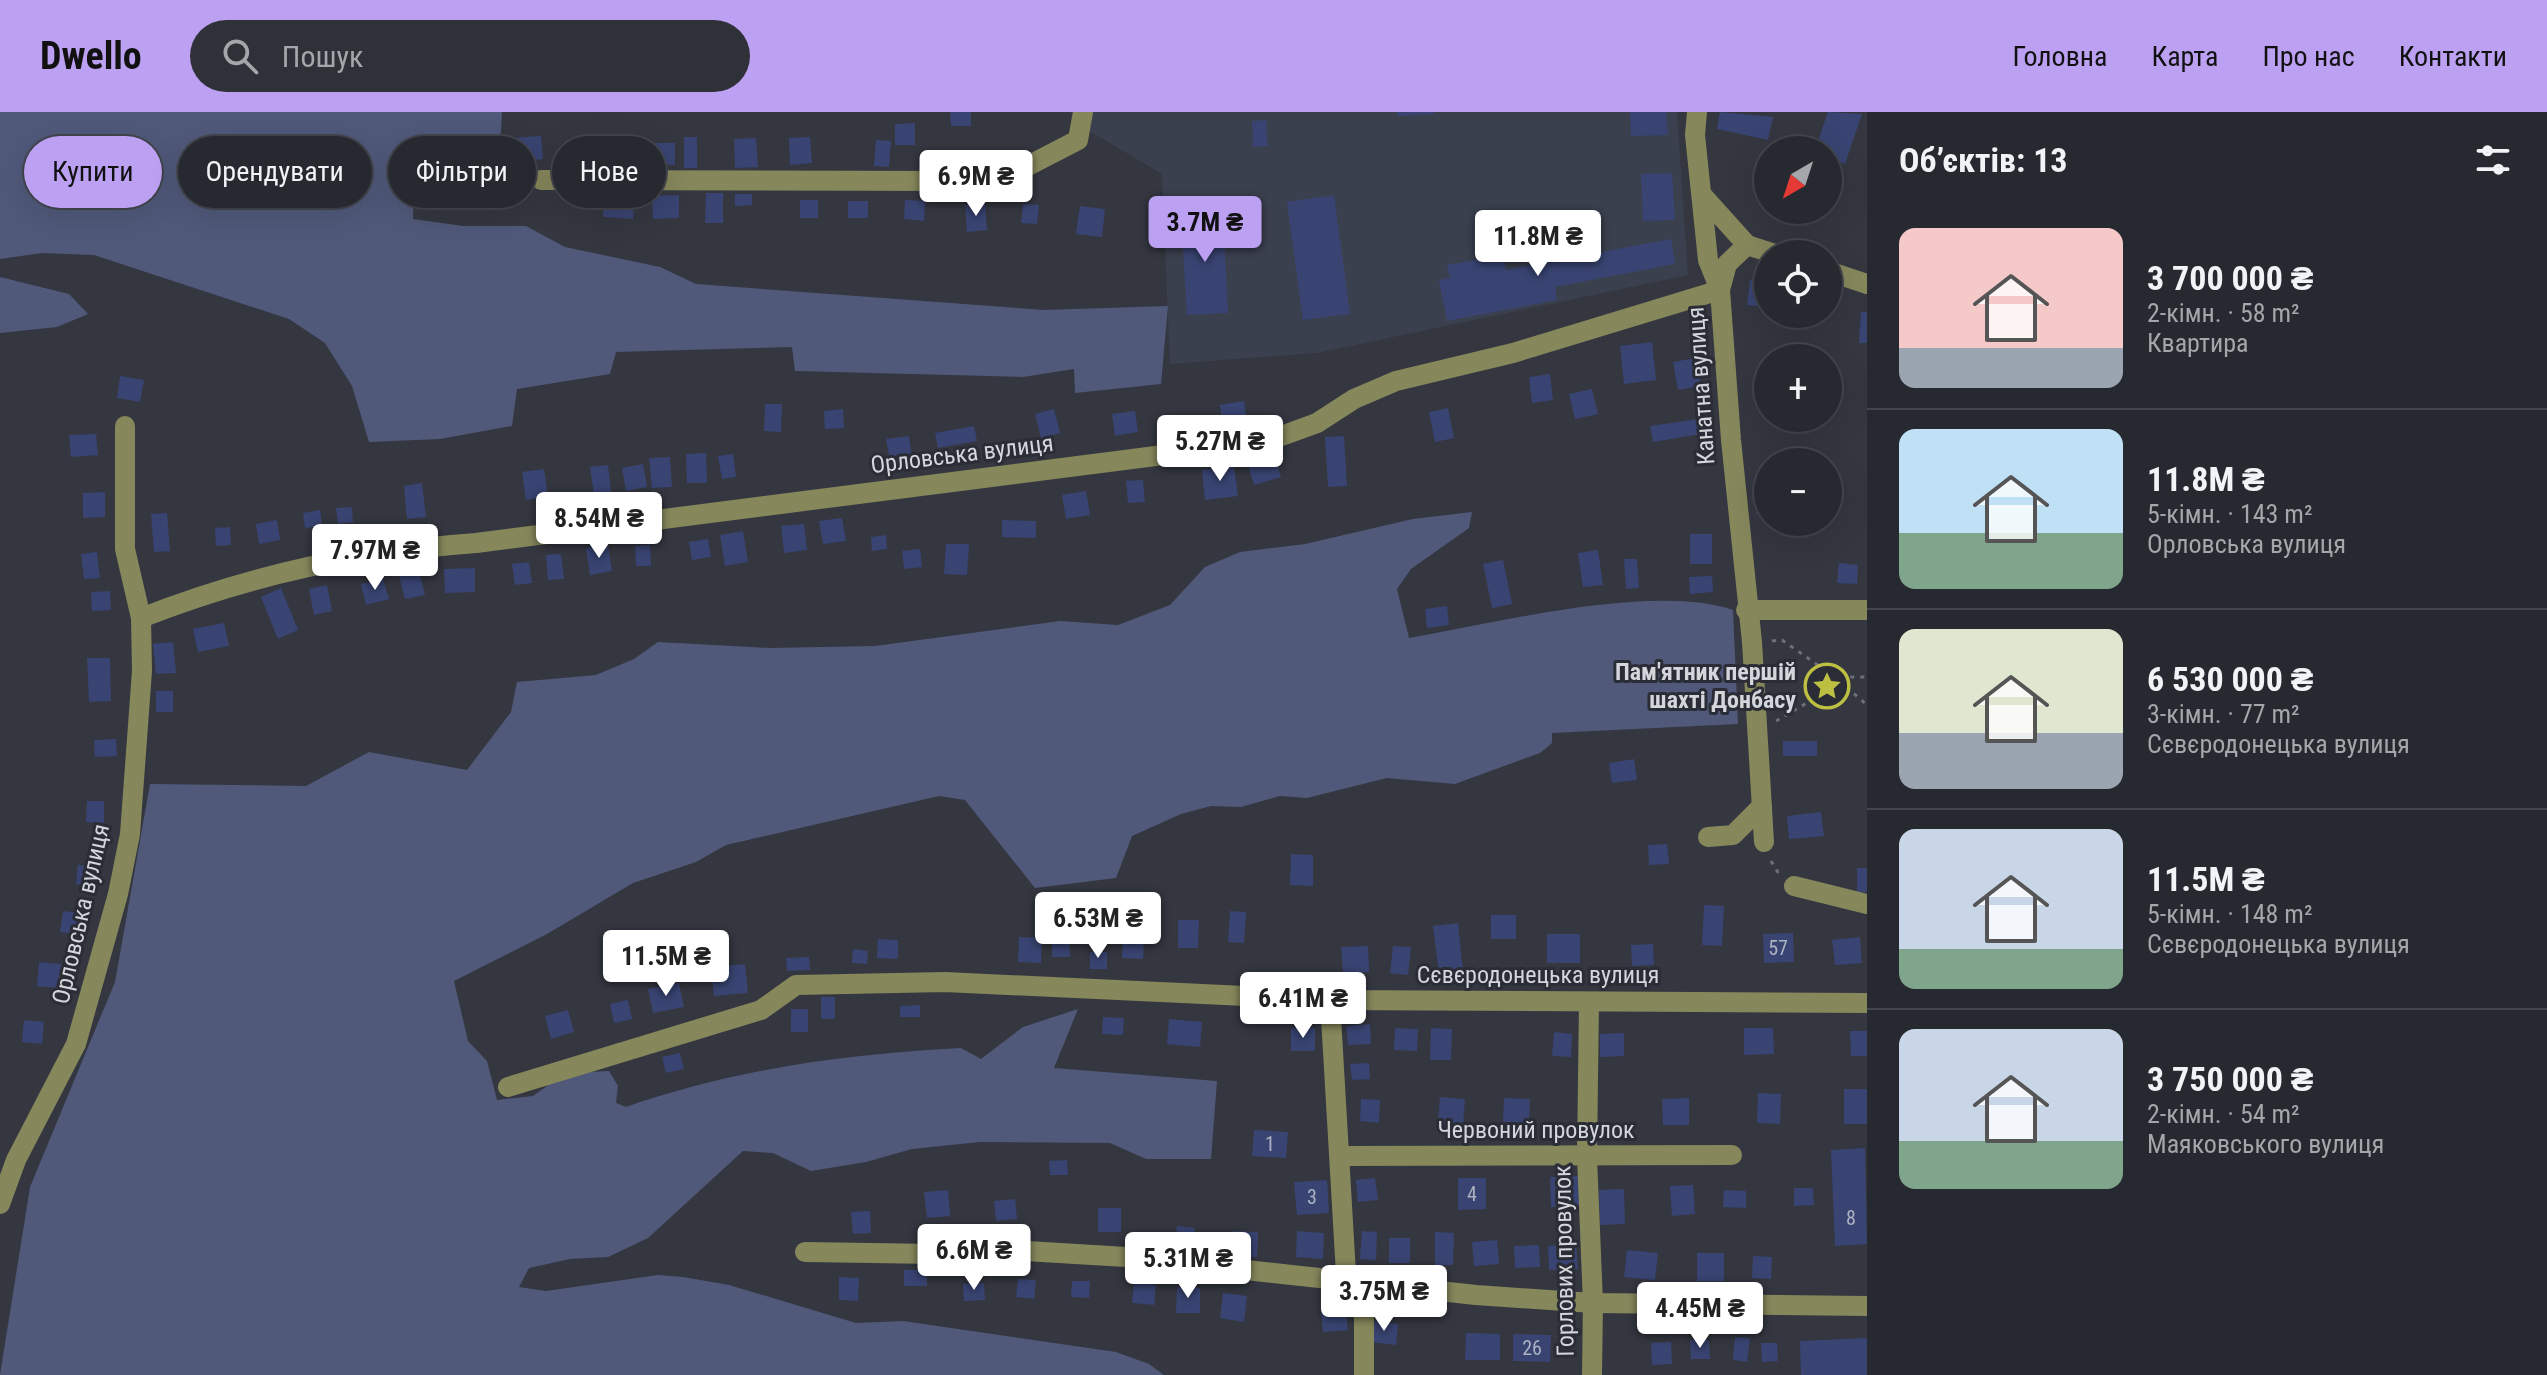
<!DOCTYPE html>
<html lang="uk">
<meta charset="utf-8">
<style>
:root{--surface:#272930;--page:#2f3138;--text:#f1f3f6;--muted:#a4a6ab;--line:#43454c;--accent:#bca0f2}
body{margin:0;font-family:"Roboto Condensed",sans-serif;background:var(--page);color:var(--text);height:100vh;display:flex;flex-direction:column;font-size:30px;white-space:nowrap}
*{box-sizing:border-box;margin:0}
p{font-size:26px;color:var(--muted)}
.icon{flex:none;width:44px;height:44px;fill:none;stroke:currentColor;stroke-width:2;stroke-linecap:round;stroke-linejoin:round}
.map{position:relative;flex:1;overflow:hidden}
.side{display:flex;flex-direction:column;background:var(--surface);width:680px}
.side>*{flex:none}
.banner{position:absolute;left:24px;top:24px;width:760px;height:72px;display:flex;gap:16px}
.needle{width:52px;rotate:219deg}
.controls{position:absolute;left:1754px;top:24px;display:grid;gap:16px}
.controls a{display:grid;place-items:center;width:88px;height:88px;border-radius:50%;background:var(--surface);box-shadow:0 8px 32px #0002,0 0 0 2px var(--line);font-size:40px}
.price{position:absolute;translate:-50% -68px;padding:0 18px;border-radius:8px;background:#fff;color:#222;font-size:26px;line-height:52px;filter:drop-shadow(0 2px 4px #0008)}
.price::after{content:'';position:absolute;left:50%;top:48px;width:24px;height:18px;margin-left:-12px;background:inherit;clip-path:polygon(0 0,100% 0,50% 100%)}
.price.active{background:var(--accent);color:#111}
ul{padding:0;list-style:none}
li{display:flex;align-items:center;gap:24px;height:200px;padding:0 32px}
li+li{border-top:2px solid var(--line)}
li span{display:grid;place-items:center;flex:none;width:224px;height:160px;border-radius:16px;color:#555}
li>.icon{margin-inline-start:auto}
span .icon{width:96px;height:96px;fill:#fffc;stroke-width:1}
li b{font-size:34px}
h2{display:flex;justify-content:space-between;align-items:center;height:96px;padding:0 32px;font-size:34px}
.pill{padding:0 28px;border-radius:36px;background:var(--surface);box-shadow:0 8px 32px #0002,0 0 0 2px var(--line);font-size:28px;line-height:72px}
.pill.active{background:var(--accent);color:#111}
header{display:flex;align-items:center;gap:48px;box-sizing:border-box;height:112px;padding:0 40px;background:var(--accent);color:#111}
header strong{font-size:38px}
nav{display:flex;gap:44px;margin-inline-start:auto;font-size:28px}
.search{width:560px;height:72px;background:var(--page);display:flex;align-items:center;gap:20px;box-sizing:border-box;padding:0 28px;border-radius:44px;color:var(--muted);font-size:30px}
main{display:flex;flex:1;min-height:0}
.map>svg:first-child{display:block}
</style>
<header>
<strong>Dwello</strong>
<div class="search"><svg class="icon" aria-label="search" viewBox="0 0 24 24"><circle cx="10" cy="10" r="6"/><path d="M15 15l6 6"/></svg>Пошук</div>
<nav><a>Головна</a><a>Карта</a><a>Про нас</a><a>Контакти</a></nav>
</header>
<main>
<div class="map">
<svg width="1867" height="1263" viewBox="0 0 1867 1263">
<rect width="100%" height="100%" fill="#343740"/>
<path fill="#3b404f" d="M1092 0H1677L1688 163 1317 241 1170 252 1162 62 1088 18Z"/>
<g fill="#50597a">
<path d="M0 0H502L500 36 414 50 413 107 463 114H526L565 135 660 155 696 172 1044 198 1168 194 1161 272 1075 281 1074 257 1023 265 795 259 792 235 616 240 610 262 517 277 512 314 440 327 369 330 352 274 325 231 289 207 94 143 42 141 0 147Z"/>
<path d="M0 165 69 182 88 202 57 215 0 221Z"/>
<path d="M1472 400 1469 416 1411 457 1397 477 1409 526C1495 511 1653 471 1733 498L1738 612 1552 621V631L1540 641 1455 672 1387 666 1307 686 1280 684 1241 695 1211 694 1181 702 1132 724 1116 766 1035 776 965 688 939 684 726 733 696 750 633 771 547 822 454 869 468 929 487 949 497 988 533 984 551 971 588 960 609 959 618 974 616 991 626 995C735 957 846 942 961 936L981 947 1023 915 1078 897 1054 956 1217 969 1211 1047H1146L1110 1031 980 1030 912 1037 866 1050 811 1059 773 1041 743 1039 648 1126 608 1145 570 1147 529 1156 519 1175 546 1179 658 1163 683 1165 729 1173 856 1211 903 1209 1116 1240 1149 1252 1164 1263H0L30 1075 115 870 150 672 306 674 369 640 467 658 511 600 517 570 596 563 634 547 658 530 770 536 875 534 1060 509 1118 513 1170 493 1205 455 1240 440 1305 432 1413 407Z"/>
</g>
<g fill="#394472">
<path d="M950 0H971V14H951Z"/>
<path d="M1397 0H1434V2L1397 4Z"/>
<path d="M1630 0H1666L1668 23 1631 24Z"/>
<path d="M1720 0 1773 5 1768 28 1717 17Z"/>
<path d="M1828 0 1862 2 1845 52 1828 46V38H1815Z"/>
<path d="M1266 8 1268 34 1253 35 1252 9Z"/>
<path d="M915 11V33H895V12Z"/>
<path d="M541 24 543 47 515 50 513 26Z"/>
<rect x="684" y="25" width="13" height="31"/>
<path d="M810 25 812 51 790 53 789 26Z"/>
<path d="M756 26 758 55 735 56 734 27Z"/>
<path d="M876 28 891 29 889 55 874 54Z"/>
<path d="M614 31 616 48 597 49 596 33Z"/>
<path d="M651 31H675V53L651 52Z"/>
<path d="M495 51 496 70 472 71 471 52Z"/>
<path d="M1672 61 1675 108 1643 109 1641 62Z"/>
<path d="M706 81H723V111H705Z"/>
<path d="M735 82H752V93L735 94Z"/>
<path d="M604 83 634 84 633 107 603 105Z"/>
<path d="M679 83V106L653 107 652 84Z"/>
<path d="M1334 83 1350 202 1303 208 1287 90Z"/>
<rect x="800" y="88" width="18" height="18"/>
<path d="M905 88 925 89 924 109 904 107Z"/>
<rect x="848" y="89" width="20" height="17"/>
<path d="M985 92 987 118 967 120 965 93Z"/>
<path d="M1023 92 1039 93 1037 112 1021 111Z"/>
<path d="M1080 94 1105 97 1102 125 1076 122Z"/>
<path d="M1223 101 1228 201 1187 203 1181 104Z"/>
<path d="M1671 127 1675 152 1555 175 1557 188 1447 209 1439 168 1450 166 1447 153 1503 143 1506 158Z"/>
<path d="M1750 168 1768 170V195L1747 193Z"/>
<path d="M1861 200H1867V231H1859Z"/>
<path d="M1652 230 1656 268 1624 272 1620 234Z"/>
<path d="M1696 246 1701 274 1678 278 1673 250Z"/>
<path d="M1550 262 1553 288 1532 291 1529 265Z"/>
<path d="M120 264 144 268 140 290 117 286Z"/>
<path d="M1592 277 1598 302 1575 307 1569 282Z"/>
<path d="M1244 289 1246 304 1222 308 1220 293Z"/>
<path d="M765 292H782L781 320 764 319Z"/>
<path d="M1448 296 1454 326 1435 330 1429 300Z"/>
<path d="M843 297 844 316 825 317 824 299Z"/>
<path d="M1054 297 1060 321 1041 326 1035 302Z"/>
<path d="M1135 299 1138 320 1115 324 1112 302Z"/>
<path d="M1698 307 1701 322 1653 330 1650 314Z"/>
<path d="M974 314 977 329 938 336 935 321Z"/>
<path d="M96 322 98 343 71 345 69 323Z"/>
<path d="M909 324 912 345 890 349 886 327Z"/>
<path d="M1344 324 1347 374 1328 375 1325 325Z"/>
<path d="M706 341 707 371H687L686 342Z"/>
<path d="M733 342 736 365 722 367 718 344Z"/>
<path d="M1274 342 1281 365 1254 373 1247 350Z"/>
<path d="M670 345 672 375 652 376 649 346Z"/>
<path d="M643 352 647 375 626 379 622 356Z"/>
<path d="M608 353 611 380 594 382 590 355Z"/>
<path d="M1234 354 1238 384 1205 388 1202 358Z"/>
<path d="M544 357 548 384 526 388 522 360Z"/>
<path d="M1143 368 1145 390 1128 391 1126 369Z"/>
<path d="M422 371 426 405 407 407 404 374Z"/>
<path d="M1086 379 1090 403 1066 407 1062 383Z"/>
<path d="M105 380V405L83 406V381Z"/>
<path d="M1758 384 1768 385V403L1756 402Z"/>
<path d="M352 395 353 410 338 412 336 396Z"/>
<path d="M320 398 322 414 305 416 303 401Z"/>
<path d="M167 401 170 439 154 440 151 402Z"/>
<path d="M842 406 846 429 823 432 819 409Z"/>
<path d="M277 408 280 428 259 432 256 412Z"/>
<path d="M1002 408 1036 409V426L1002 425Z"/>
<path d="M804 412 807 438 784 441 781 414Z"/>
<path d="M230 415 231 433 216 434 215 416Z"/>
<path d="M743 419 748 450 725 454 720 423Z"/>
<rect x="1690" y="422" width="22" height="30"/>
<path d="M886 423 887 437 872 439 871 425Z"/>
<path d="M708 427 711 445 692 448 689 430Z"/>
<path d="M946 432H969L967 463 944 462Z"/>
<path d="M608 433 612 459 590 463 586 436Z"/>
<path d="M650 433 651 454H636L635 434Z"/>
<path d="M920 437 922 455 904 457 902 439Z"/>
<path d="M1598 438 1603 473 1583 475 1578 441Z"/>
<path d="M97 440 100 466 84 467 81 442Z"/>
<path d="M561 442 564 467 548 468 546 443Z"/>
<path d="M1624 447H1637L1639 476 1626 477Z"/>
<path d="M1503 448 1512 492 1492 496 1483 452Z"/>
<path d="M529 450 532 471 515 473 512 452Z"/>
<path d="M1839 451 1858 453 1857 472 1837 471Z"/>
<path d="M418 455 425 483 405 487 398 460Z"/>
<path d="M475 456V480L445 481 444 457Z"/>
<path d="M1712 464 1713 480 1690 482 1689 465Z"/>
<path d="M383 467 389 487 366 493 361 472Z"/>
<path d="M327 473 332 499 314 503 309 477Z"/>
<path d="M281 476 298 518 278 527 261 485Z"/>
<path d="M110 479 111 498 92 499 91 480Z"/>
<path d="M1447 494 1449 513 1427 516 1425 497Z"/>
<path d="M224 511 229 534 198 540 193 517Z"/>
<path d="M173 530 176 561 156 562 153 532Z"/>
<path d="M87 546H110L111 589 89 590Z"/>
<rect x="156" y="579" width="17" height="21"/>
<path d="M116 627 117 644 95 645 94 628Z"/>
<rect x="1783" y="629" width="34" height="15"/>
<path d="M1634 647 1637 668 1612 671 1609 651Z"/>
<path d="M87 689H104V711L86 710Z"/>
<path d="M1821 700 1824 724 1789 727 1787 704Z"/>
<path d="M1667 732 1669 752 1649 753 1648 733Z"/>
<path d="M1291 742 1313 743V774L1290 773Z"/>
<path d="M78 753 93 755 90 774 76 772Z"/>
<rect x="1857" y="756" width="10" height="24"/>
<path d="M1704 793 1724 794 1722 834 1702 833Z"/>
<path d="M63 799 81 801 79 823 60 820Z"/>
<path d="M1230 799 1246 800 1244 831 1228 830Z"/>
<rect x="1491" y="803" width="25" height="24"/>
<path d="M1178 808H1199L1198 836H1178Z"/>
<path d="M1458 811 1463 860 1439 862 1433 814Z"/>
<path d="M1793 821 1794 850 1764 851 1763 822Z"/>
<path d="M1052 822H1069L1070 845H1052Z"/>
<path d="M1123 822 1144 823 1143 847 1122 846Z"/>
<rect x="1547" y="822" width="33" height="29"/>
<path d="M1019 825 1042 826 1041 851 1018 850Z"/>
<path d="M1860 825 1862 851 1835 853 1832 828Z"/>
<path d="M878 827 898 828V847L877 846Z"/>
<path d="M1653 832 1654 853 1632 854 1631 833Z"/>
<path d="M1368 834 1369 860 1343 862 1341 835Z"/>
<path d="M1393 834 1411 835 1408 863 1390 861Z"/>
<path d="M853 837 868 839 867 852 852 851Z"/>
<rect x="1090" y="840" width="17" height="17"/>
<path d="M809 845 810 858 787 859 786 846Z"/>
<path d="M39 850 61 852 58 876 37 874Z"/>
<path d="M745 852 748 881 714 884 711 855Z"/>
<path d="M679 871 684 895 653 901 648 877Z"/>
<rect x="821" y="885" width="14" height="22"/>
<path d="M628 888 632 907 614 911 610 892Z"/>
<path d="M920 893V905H900V894Z"/>
<rect x="791" y="897" width="17" height="23"/>
<path d="M568 898 574 920 551 927 545 904Z"/>
<path d="M1103 905 1124 906 1123 923 1102 922Z"/>
<path d="M1169 907 1202 910 1200 935 1167 932Z"/>
<path d="M24 908 44 910 42 932 22 930Z"/>
<path d="M1370 912 1371 932 1348 933 1346 914Z"/>
<rect x="1291" y="916" width="24" height="23"/>
<path d="M1395 916 1418 917 1417 939 1394 938Z"/>
<path d="M1431 916 1452 917 1451 948H1430Z"/>
<path d="M1744 916H1773L1774 942 1744 943Z"/>
<path d="M1850 919H1867V944H1851Z"/>
<path d="M1554 920 1572 922 1571 945 1552 944Z"/>
<path d="M1624 921V944L1600 945V922Z"/>
<path d="M680 941 684 957 666 961 662 945Z"/>
<path d="M1369 951 1370 967 1352 968 1350 952Z"/>
<rect x="1844" y="977" width="23" height="35"/>
<path d="M1758 981 1781 982 1780 1012 1757 1011Z"/>
<path d="M1440 985 1465 987 1463 1013 1438 1011Z"/>
<path d="M1504 986 1530 987 1529 1011 1503 1010Z"/>
<path d="M1689 986V1013H1663L1662 987Z"/>
<path d="M1361 987 1380 988 1379 1011 1360 1009Z"/>
<path d="M1254 1018 1288 1020 1286 1046 1252 1044Z"/>
<path d="M1865 1036 1867 1132 1835 1134 1831 1038Z"/>
<path d="M1067 1048 1068 1063H1050L1049 1049Z"/>
<path d="M1581 1064 1582 1094 1551 1095 1550 1065Z"/>
<path d="M1375 1066 1378 1088 1358 1090 1356 1068Z"/>
<path d="M1458 1066H1486V1097L1458 1098Z"/>
<path d="M1327 1068 1329 1101 1297 1103 1294 1070Z"/>
<path d="M1693 1073 1695 1102 1672 1104 1670 1074Z"/>
<path d="M1794 1076H1813L1814 1093 1794 1094Z"/>
<path d="M1624 1077 1625 1112 1600 1113 1599 1078Z"/>
<path d="M948 1078 950 1104 927 1106 924 1080Z"/>
<path d="M1724 1078 1746 1079V1096L1723 1095Z"/>
<path d="M1015 1087 1017 1107 996 1109 994 1089Z"/>
<rect x="1098" y="1096" width="23" height="24"/>
<path d="M870 1099 871 1121 853 1122 851 1100Z"/>
<path d="M1177 1114 1195 1116 1192 1135 1175 1133Z"/>
<path d="M1232 1119 1258 1120 1257 1145 1231 1144Z"/>
<path d="M1297 1119 1324 1121 1323 1147 1296 1145Z"/>
<path d="M1362 1119 1377 1120 1376 1148 1360 1147Z"/>
<path d="M1435 1120 1454 1121 1453 1153H1435Z"/>
<rect x="1389" y="1126" width="21" height="25"/>
<path d="M1497 1128 1499 1152 1474 1154 1472 1130Z"/>
<path d="M1576 1132 1578 1157 1549 1158 1548 1134Z"/>
<path d="M1539 1133 1540 1155 1515 1156 1514 1134Z"/>
<path d="M1627 1138 1658 1141 1655 1168 1624 1165Z"/>
<rect x="1697" y="1141" width="27" height="28"/>
<path d="M1753 1144 1772 1145 1771 1167 1752 1166Z"/>
<rect x="904" y="1158" width="23" height="16"/>
<path d="M839 1165 859 1166 858 1189 839 1188Z"/>
<path d="M1018 1167 1036 1168 1034 1187 1016 1185Z"/>
<path d="M1072 1169H1090L1089 1186 1071 1185Z"/>
<path d="M1134 1170 1156 1173 1154 1193 1132 1191Z"/>
<path d="M984 1171 985 1188 964 1189 963 1172Z"/>
<path d="M1177 1175 1200 1176V1201H1176Z"/>
<path d="M1223 1181 1247 1184 1244 1210 1220 1206Z"/>
<path d="M1346 1198 1348 1218 1323 1220 1321 1199Z"/>
<path d="M1372 1209 1398 1212 1396 1233 1370 1230Z"/>
<path d="M1466 1221 1500 1222V1248H1465Z"/>
<path d="M1513 1222 1551 1223 1550 1250 1513 1249Z"/>
<path d="M1735 1225 1750 1226 1747 1250 1733 1248Z"/>
<path d="M1867 1226V1263H1801L1800 1229Z"/>
<path d="M1690 1228H1709L1710 1247H1691Z"/>
<path d="M1671 1230 1672 1252 1652 1253 1651 1231Z"/>
<path d="M1761 1231H1777L1778 1249 1762 1250Z"/>
</g>
<g fill="none" stroke-linecap="round" stroke-linejoin="round">
<g stroke="#6c6f77" stroke-width="3" stroke-dasharray="4 6" stroke-linecap="butt">
<path d="M1772 529 1782 528 1835 565H1867"/>
<path d="M1835 565 1838 575 1835 584 1827 588 1817 585 1815 575 1824 564 1835 565 1867 593"/>
<path d="M1776 609 1817 585"/>
<path d="M1771 749 1779 762"/>
</g>
<g stroke="#86875b" stroke-width="20">
<path d="M1697 0 1695 23 1708 148 1720 178 1731 328 1752 530 1764 730"/>
<path d="M541 68 952 69 1014 61 1078 28 1083 0"/>
<path d="M1702 83 1747 133"/>
<path d="M1828 159 1867 172"/>
<path d="M1746 498H1867"/>
<path d="M141 506C247 464 362 439 476 431L1265 330 1317 311 1354 287 1396 269 1513 241 1720 178 1727 152 1747 133 1775 142"/>
<path d="M1708 725 1733 723 1762 694"/>
<path d="M1794 774 1867 792"/>
<path d="M1330 888 1346 1162 1364 1179V1263"/>
<path d="M1589 890 1587 1045 1593 1191 1592 1263"/>
<path d="M508 975 761 898 796 873 945 870 1330 888 1867 891"/>
<path d="M1340 1044 1732 1043"/>
<path d="M0 1092 16 1048 76 932 118 782 130 722 142 559 141 506 125 437V314"/>
<path d="M805 1140 936 1142 1010 1138 1126 1145 1476 1183 1593 1191 1867 1194"/>
</g>
</g>
<defs>
<g id="sight-ring" transform="scale(2.3)"><circle r="9.5" fill="#2a2c36" stroke="#bdbf43" stroke-width="1.5"/><path d="M0-6L1.8-2.2L6-1.7L2.9 1.2L3.7 5.4L0 3.3L-3.7 5.4L-2.9 1.2L-6-1.7L-1.8-2.2Z" fill="#bdbf43"/></g>
</defs>
<g fill-rule="evenodd">
<use href="#sight-ring" x="1827" y="574"/>
</g>
<g text-anchor="middle" stroke-width="6" stroke-linejoin="round" paint-order="stroke">
<g font-size="20" fill="#adb2c2">
<text x="1778" y="843">57</text>
<text x="1270" y="1039">1</text>
<text x="1472" y="1089">4</text>
<text x="1312" y="1092">3</text>
<text x="1851" y="1113">8</text>
<text x="1532" y="1243">26</text>
</g>
<g font-size="24" fill="#d4d6dc" stroke="#2a2c36">
<text transform="translate(1701 274) rotate(-94)" y="8">Канатна вулиця</text>
<text transform="translate(962 342) rotate(-7)" y="8">Орловська вулиця</text>
<text transform="translate(81 802) rotate(-77)" y="8">Орловська вулиця</text>
<text x="1538" y="871">Сєвєродонецька вулиця</text>
<text x="1536" y="1026">Червоний провулок</text>
<text transform="translate(1564 1149) rotate(-91)" y="8">Горлових провулок</text>
</g>
<g font-size="24" font-weight="bold" fill="#d4d6dc" stroke="#2a2c36" text-anchor="end">
<text x="1796" y="568">Пам'ятник першій<tspan x="1796" dy="28">шахті Донбасу</tspan></text>
</g>
</g>
</svg>
<div class="controls">
<a><svg class="needle" viewBox="-14 -14 28 28"><path d="M0-13l5 13h-10z" fill="#e53935"/><path d="M0 13l5-13h-10z" fill="#a4a6ab"/></svg></a>
<a><svg class="icon" aria-label="locate" viewBox="0 0 24 24"><circle cx="12" cy="12" r="6"/><path d="M12 2v4M12 18v4M2 12h4M18 12h4"/></svg></a>
<a>+</a>
<a>−</a>
</div>
<b class="price" style="left:976px;top:106px">6.9M ₴</b>
<b class="price active" style="left:1205px;top:152px">3.7M ₴</b>
<b class="price" style="left:1538px;top:166px">11.8M ₴</b>
<b class="price" style="left:1220px;top:371px">5.27M ₴</b>
<b class="price" style="left:599px;top:448px">8.54M ₴</b>
<b class="price" style="left:375px;top:480px">7.97M ₴</b>
<b class="price" style="left:1098px;top:848px">6.53M ₴</b>
<b class="price" style="left:666px;top:886px">11.5M ₴</b>
<b class="price" style="left:1303px;top:928px">6.41M ₴</b>
<b class="price" style="left:974px;top:1180px">6.6M ₴</b>
<b class="price" style="left:1188px;top:1188px">5.31M ₴</b>
<b class="price" style="left:1384px;top:1221px">3.75M ₴</b>
<b class="price" style="left:1700px;top:1238px">4.45M ₴</b>
<div class="banner">
<a class="pill active">Купити</a>
<a class="pill">Орендувати</a>
<a class="pill">Фільтри</a>
<a class="pill">Нове</a>
</div>
</div>
<section class="side">
<h2>Об’єктів: 13<svg class="icon" aria-label="filters" viewBox="0 0 24 24"><path d="M4 7h16M4 17h16"/><circle cx="9" cy="7" r="2"/><circle cx="15" cy="17" r="2"/></svg></h2>
<ul>
<li><span style="background:linear-gradient(#f6c9c9 75%,#9aa5b1 0)"><svg class="icon" aria-label="home" viewBox="0 0 24 24"><path d="M3 11l9-7 9 7M6 9v11h12V9"/></svg></span><div><b>3 700 000 ₴</b><p>2-кімн. · 58 m²</p><p>Квартира</p></div></li>
<li><span style="background:linear-gradient(#bfe0f5 65%,#7fa58c 0)"><svg class="icon" aria-label="home" viewBox="0 0 24 24"><path d="M3 11l9-7 9 7M6 9v11h12V9"/></svg></span><div><b>11.8M ₴</b><p>5-кімн. · 143 m²</p><p>Орловська вулиця</p></div></li>
<li><span style="background:linear-gradient(#dfe7d0 65%,#9aa5b1 0)"><svg class="icon" aria-label="home" viewBox="0 0 24 24"><path d="M3 11l9-7 9 7M6 9v11h12V9"/></svg></span><div><b>6 530 000 ₴</b><p>3-кімн. · 77 m²</p><p>Сєвєродонецька вулиця</p></div></li>
<li><span style="background:linear-gradient(#c9d6e8 75%,#7fa58c 0)"><svg class="icon" aria-label="home" viewBox="0 0 24 24"><path d="M3 11l9-7 9 7M6 9v11h12V9"/></svg></span><div><b>11.5M ₴</b><p>5-кімн. · 148 m²</p><p>Сєвєродонецька вулиця</p></div></li>
<li><span style="background:linear-gradient(#c9d6e8 70%,#7fa58c 0)"><svg class="icon" aria-label="home" viewBox="0 0 24 24"><path d="M3 11l9-7 9 7M6 9v11h12V9"/></svg></span><div><b>3 750 000 ₴</b><p>2-кімн. · 54 m²</p><p>Маяковського вулиця</p></div></li>
</ul>
</section>
</main>
